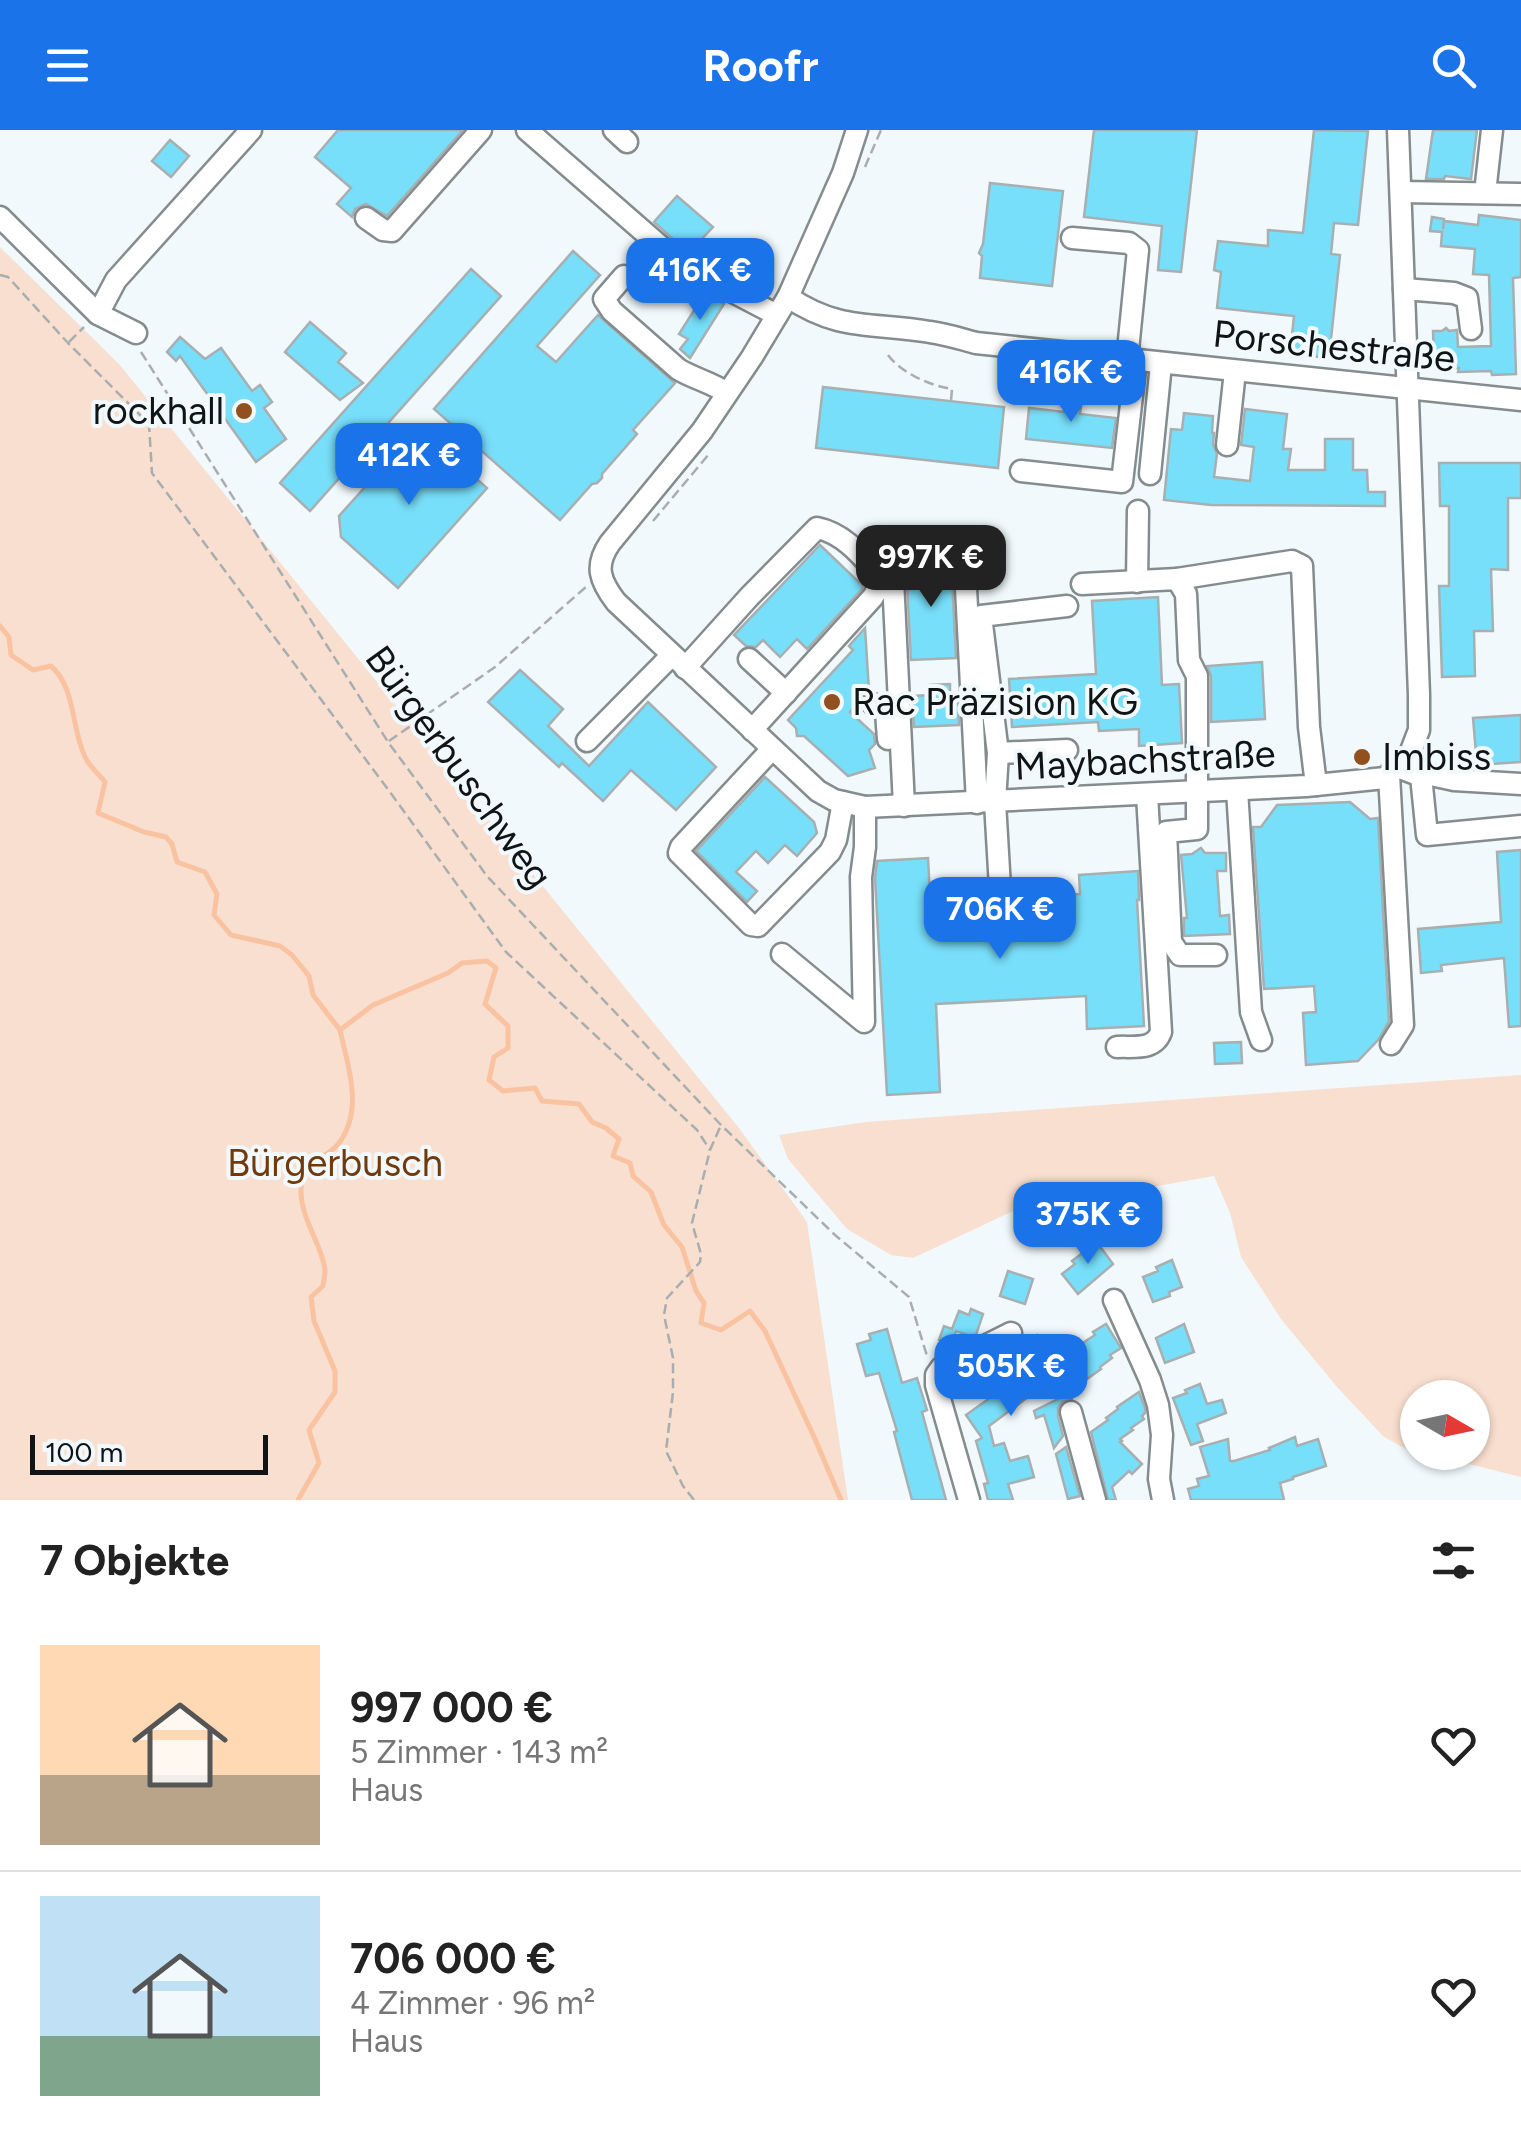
<!DOCTYPE html>
<html lang="de">
<meta charset="utf-8">
<style>
:root{--surface:#fff;--page:#f2f2f2;--text:#222;--muted:#767676;--line:#e0e0e0;--accent:#1a73e8}
body{margin:0;font-family:Figtree,sans-serif;background:var(--page);color:var(--text);height:100vh;display:flex;flex-direction:column;font-size:38px;white-space:nowrap}
*{box-sizing:border-box;margin:0}
p{font-size:32px;color:var(--muted)}
.icon{flex:none;width:55px;height:55px;fill:none;stroke:currentColor;stroke-width:2;stroke-linecap:round;stroke-linejoin:round}
.map{position:relative;height:1370px;overflow:hidden}
.sheet{display:flex;flex-direction:column;background:var(--surface);flex:1}
.sheet>*{flex:none}
.needle{width:65px;rotate:99deg}
.controls{position:absolute;left:1400px;top:1250px;display:grid;gap:20px}
.controls a{display:grid;place-items:center;width:90px;height:90px;border-radius:50%;background:var(--surface);box-shadow:0 2px 8px #0004;font-size:50px}
.scale{position:absolute;left:30px;bottom:25px;width:238px;box-sizing:border-box;padding-left:10px;border:5px solid #111415;border-top:0;font-size:28px;line-height:35px;white-space:nowrap;color:#111415;-webkit-text-stroke:8px #f1f9fc;paint-order:stroke}
.price{position:absolute;translate:-50% -85px;padding:0 22px;border-radius:20px;background:var(--accent);color:#fff;font-size:32px;line-height:65px;filter:drop-shadow(0 2px 5px #0008)}
.price::after{content:'';position:absolute;left:50%;top:60px;width:30px;height:22px;margin-left:-15px;background:inherit;clip-path:polygon(0 0,100% 0,50% 100%)}
.price.current{background:#222;color:#fff}
ul{padding:0;list-style:none}
li{display:flex;align-items:center;gap:30px;height:250px;padding:0 40px}
li+li{border-top:2px solid var(--line)}
li span{display:grid;place-items:center;flex:none;width:280px;height:200px;border-radius:0px;color:#555}
li>.icon{margin-inline-start:auto}
span .icon{width:120px;height:120px;fill:#fffc;stroke-width:1}
li b{font-size:42px}
h2{display:flex;justify-content:space-between;align-items:center;height:120px;padding:0 40px;font-size:42px}
header{display:flex;justify-content:space-between;align-items:center;height:130px;padding:0 40px;background:var(--accent);color:#fff;font-size:45px;font-weight:700}
.map>svg:first-child{display:block}
</style>
<header><svg class="icon" aria-label="menu" viewBox="0 0 24 24"><path d="M4 6h16M4 12h16M4 18h16"/></svg>Roofr<svg class="icon" aria-label="search" viewBox="0 0 24 24"><circle cx="10" cy="10" r="6"/><path d="M15 15l6 6"/></svg></header>
<div class="map">
<svg width="1521" height="1370" viewBox="0 0 1521 1370">
<rect width="100%" height="100%" fill="#f1f9fc"/>
<g fill="#f9dfcf" fill-rule="evenodd">
<path d="M0 117 119 234 739 998 807 1092 848 1370H0Z"/>
<path d="M1521 945V1347L1473 1335 1423 1328 1384 1307 1337 1257 1281 1189 1241 1127 1230 1083 1214 1046 1011 1082 913 1128 891 1125 847 1099 788 1029 779 1005 866 992ZM1418 1268H1472V1322H1418Z"/>
</g>
<g fill="none" stroke-linecap="round" stroke-linejoin="round">
<g stroke="#f9c3a1" stroke-width="5">
<path d="M0 496 9 507 11 525 33 540 51 536C76 558 71 598 85 627 89 636 99 644 105 652L98 683 144 702 166 707 172 714 177 732 205 742 217 764 214 785 231 805 280 816 292 825 309 846 313 865 340 900 373 875 448 843 462 833 487 831 496 838 485 874 508 896V918L494 927 489 950 503 961 535 958 542 971 579 974 592 992 606 998 619 1009 613 1026 630 1033 633 1046 651 1062 664 1095 682 1117 696 1161 704 1173 701 1193 721 1200 750 1181 765 1201 815 1309 841 1370"/>
<path d="M298 1370 319 1333 309 1300 335 1262V1241L314 1191 311 1167 323 1156C324 1150 325 1145 325 1140 322 1114 300 1089 301 1058 302 1033 329 1027 339 1013 364 979 348 937 340 900"/>
</g>
</g>
<g fill="#78dffa" stroke="#a7afb1" stroke-width="2.5">
<path d="M338 0H463L387 86 366 74 355 79 352 87 337 74 351 58 315 27Z"/>
<path d="M1094 0H1197L1181 142 1158 140 1162 96 1084 87Z"/>
<path d="M1314 0 1368 1 1358 95 1334 93 1331 124 1340 125 1329 228 1290 224 1294 186 1217 178 1221 142 1214 140 1218 111 1268 116V100L1303 103Z"/>
<path d="M1433 0H1477L1471 49 1445 46 1444 49H1426Z"/>
<path d="M170 10 189 26 171 47 152 31Z"/>
<path d="M990 53 1063 61 1052 156 980 148 982 126 979 123 983 114Z"/>
<path d="M677 66 713 97 697 114 719 133 715 137 683 118 654 92Z"/>
<path d="M1479 85 1521 90V147L1513 148 1516 244 1492 245 1491 241 1458 242 1459 238H1441L1434 232 1433 201H1442L1446 198 1449 201 1457 200 1458 217 1491 216 1489 145 1473 144 1475 119 1441 116 1442 102 1430 101 1432 87 1444 89 1443 99 1444 91 1478 95Z"/>
<path d="M573 121 600 145 537 216 556 232 598 185 675 253 633 300 637 304 602 344V348L597 353 592 354 560 390 434 279Z"/>
<path d="M471 139 501 166 310 381 280 353Z"/>
<path d="M705 163 724 174 690 228 680 219 688 209 679 204Z"/>
<path d="M310 192 346 223 338 232 363 253 340 270 285 222Z"/>
<path d="M180 207 205 229 221 218 252 261 260 255 272 272 264 278 286 309 256 332 180 226 176 231 167 222Z"/>
<path d="M823 257 1004 277 998 338 816 318Z"/>
<path d="M1068 259 1083 260 1080 284 1116 288 1112 318 1026 309 1029 278 1065 282Z"/>
<path d="M1245 279 1287 284 1283 319H1291L1288 340H1325V309H1353V340H1367L1368 362H1385V376L1211 375 1164 370 1171 299 1182 300 1184 283 1213 286 1212 303H1214L1213 314 1217 324 1214 347 1250 351 1254 317 1241 315Z"/>
<path d="M430 307 487 358 398 458 341 407 339 386 409 308Z"/>
<path d="M1439 333H1521V368H1508V440L1491 439 1493 501H1474L1475 546 1442 547 1439 456H1449V376H1440Z"/>
<path d="M820 415 863 456 862 459 807 519 797 509 780 527 763 510 756 517 746 516 734 505Z"/>
<path d="M951 429 956 528 911 530 906 434 911 431Z"/>
<path d="M1158 467 1162 555 1179 554 1182 613 1139 616V599L1099 601 1098 592 1012 597 1009 549 1096 544 1092 471Z"/>
<path d="M865 498 869 561 862 566 850 582 874 604 875 614 869 620 875 638 848 646 804 606H797L796 598 788 590 853 520 849 516Z"/>
<path d="M1262 532 1265 589 1211 592V546L1207 536Z"/>
<path d="M520 540 563 579 548 596 589 636 648 572 716 637 676 680 631 640 603 671 562 633 559 637 488 572Z"/>
<path d="M950 554V564L958 563 959 595 914 597 912 566 931 565 930 555Z"/>
<path d="M1521 585V632L1477 635 1473 588Z"/>
<path d="M765 647 814 692 817 703 797 726 785 715 768 733 756 721 736 742 757 761 747 772 696 721Z"/>
<path d="M1350 672 1370 689 1378 688 1389 891 1379 909 1358 931 1306 935 1303 883 1316 882 1314 856 1264 859 1253 697H1261L1277 675Z"/>
<path d="M1201 718 1205 723H1226V741H1217L1220 786 1229 785 1230 804 1184 806V788H1187L1181 725 1192 724Z"/>
<path d="M1521 720V896L1509 897 1504 828 1441 835 1442 841 1421 843 1418 799 1501 792 1497 722Z"/>
<path d="M928 728 932 801 1024 796 1023 767 1080 764 1079 745 1138 741 1139 770H1137L1144 896 1087 899 1086 866 936 874 940 962 887 965 875 748 877 731Z"/>
<path d="M1241 912 1242 933 1215 934 1214 913Z"/>
<path d="M1149 1084 1152 1098 1103 1106 1095 1092Z"/>
<path d="M1096 1111 1113 1134 1078 1164 1062 1144 1075 1134 1072 1131 1084 1122 1082 1121Z"/>
<path d="M1172 1130 1182 1157 1169 1162 1170 1166 1153 1172 1143 1147 1158 1141 1156 1137Z"/>
<path d="M1008 1141 1033 1149 1025 1174 1000 1166Z"/>
<path d="M971 1179 983 1184 976 1205 973 1207 956 1201 952 1214 939 1210 944 1196 952 1199 959 1181 969 1185Z"/>
<path d="M1106 1194 1121 1218 1110 1225 1112 1228 1100 1237 1101 1239 1087 1249 1071 1226 1083 1217 1081 1214 1095 1205 1093 1202Z"/>
<path d="M1184 1194 1194 1222 1165 1233 1156 1208Z"/>
<path d="M887 1199 902 1253 917 1248 927 1280 922 1282 946 1370H912L894 1302 897 1301 879 1243 866 1246 857 1214 871 1210 869 1204Z"/>
<path d="M1037 1205 1064 1240 989 1296 994 1316 1004 1313 1010 1331 1028 1326 1034 1347 1008 1354 1013 1370H988L984 1354 988 1353 976 1311 982 1308 966 1285 1008 1255 1006 1252 1028 1235 1017 1221Z"/>
<path d="M1200 1254 1207 1274 1222 1270 1226 1283 1197 1294 1203 1311 1191 1315 1173 1268 1187 1263 1185 1260Z"/>
<path d="M1139 1262 1145 1278V1283L1142 1286 1144 1289 1131 1298 1133 1300 1120 1309 1122 1311 1120 1312 1142 1334 1132 1344 1129 1341 1112 1357 1116 1370H1108L1091 1302 1108 1290 1106 1288 1118 1279 1117 1277Z"/>
<path d="M1070 1263 1072 1269 1062 1272 1058 1278V1286L1063 1306 1054 1318 1044 1285 1036 1288 1034 1281Z"/>
<path d="M1295 1307 1297 1316 1318 1309 1326 1336 1293 1347V1349L1280 1353 1284 1370H1191L1188 1359 1199 1356 1197 1349 1209 1346 1200 1317 1228 1309 1230 1331H1234L1270 1320 1269 1318Z"/>
<path d="M1066 1317 1080 1366 1068 1369 1056 1324Z"/>
</g>
<g fill="none" stroke-linecap="round" stroke-linejoin="round">
<g stroke="#858c8e" stroke-width="25">
<g id="minor">
<path d="M527 0 675 129 702 146 777 185"/>
<path d="M614 0 627 12"/>
<path d="M857 0 843 43 788 167 752 227 702 301 610 413C594 436 600 451 616 472L818 661 834 670 865 677 1306 656 1385 648 1409 626 1419 600V565L1398 0"/>
<path d="M1401 62 1521 64"/>
<path d="M1485 63 1492 0"/>
<path d="M0 87 98 184 136 203"/>
<path d="M366 88 383 100 392 101 481 0"/>
<path d="M1072 108 1129 113 1138 120 1127 230"/>
<path d="M624 146 604 169 612 181 678 239C692 248 711 252 727 263"/>
<path d="M1404 159 1454 163 1467 168 1471 199"/>
<path d="M788 167C840 202 873 192 930 202 946 204 961 209 976 213L1521 270"/>
<path d="M98 184 116 150 251 0"/>
<path d="M1227 315 1235 241"/>
<path d="M1021 341 1122 352 1136 231"/>
<path d="M1150 344 1161 234"/>
<path d="M1177 449 1292 431 1302 436 1309 597 1316 655"/>
<path d="M1137 452 1138 381"/>
<path d="M1082 454 1177 449 1186 464 1189 530 1197 546V699L1166 702 1171 812 1180 825H1216"/>
<path d="M749 529 786 563"/>
<path d="M685 538 749 467 817 398C843 403 861 425 878 444 880 453 878 459 873 467L752 600"/>
<path d="M873 574 886 582 888 609"/>
<path d="M587 611 671 526"/>
<path d="M772 619 681 717 679 723 751 795 758 796 830 722 836 710 843 672"/>
<path d="M998 623 1067 620"/>
<path d="M1397 637 1421 646 1427 705 1521 696"/>
<path d="M1389 645 1403 895 1391 914"/>
<path d="M1421 646 1431 645 1454 650 1521 654"/>
<path d="M1237 660 1251 882 1261 910"/>
<path d="M904 676 892 429C906 409 937 414 960 414L964 419 977 673"/>
<path d="M1001 775 995 672 998 623 981 486 1067 476"/>
<path d="M782 824 864 892 861 747 865 717V677"/>
<path d="M1117 917C1134 916 1154 921 1161 902L1147 665"/>
<path d="M1114 1170 1150 1250 1158 1275 1162 1305 1159 1349 1163 1370"/>
<path d="M1071 1282 1095 1370"/>
<path d="M969 1370 936 1255V1245L941 1238 1011 1203"/>
</g>
</g>
<g stroke="#a8aeb0" stroke-width="2.5" stroke-dasharray="10 5" stroke-linecap="butt">
<path d="M865 37 881 0"/>
<path d="M0 145 8 147 68 213 149 294 152 343 387 658 506 822 697 1000 710 1020"/>
<path d="M69 212 84 197"/>
<path d="M141 222 388 612 487 746 721 995 835 1105 909 1167 927 1226"/>
<path d="M888 225C901 243 931 256 952 259L951 271"/>
<path d="M653 391 709 324"/>
<path d="M389 611 495 537 587 456"/>
<path d="M694 1370 683 1356 666 1321 673 1262V1228L664 1185 667 1168 700 1132 701 1124 692 1093 710 1020 721 995"/>
</g>
<use href="#minor" stroke="#fff" stroke-width="20"/>
</g>
<g fill="#92501e" stroke="#f1f9fc" stroke-width="4">
<circle cx="244" cy="281" r="10"/>
<circle cx="832" cy="572" r="10"/>
<circle cx="1362" cy="627" r="10"/>
</g>
<g text-anchor="middle" stroke-width="8" stroke-linejoin="round" paint-order="stroke">
<g font-size="38" fill="#111415" stroke="#f1f9fc">
<text transform="translate(1334 216) rotate(6)" y="13">Porschestraße</text>
<text transform="translate(1145 630) rotate(-3)" y="13">Maybachstraße</text>
<text transform="translate(459 637) rotate(54)" y="13">Bürgerbuschweg</text>
</g>
<g font-size="38" fill="#111415" stroke="#f1f9fc" text-anchor="start">
<text x="224" y="294" text-anchor="end">rockhall</text>
<text x="852" y="585">Rac Präzision KG</text>
<text x="1382" y="640">Imbiss</text>
</g>
<g font-size="38" fill="#713a0d" stroke="#f1f9fc">
<text x="335" y="1046">Bürgerbusch</text>
</g>
</g>
</svg>
<div class="controls">
<a><svg class="needle" viewBox="-14 -14 28 28"><path d="M0-13l5 13h-10z" fill="#e53935"/><path d="M0 13l5-13h-10z" fill="#767676"/></svg></a>
</div>
<div class="scale">100 m</div>
<b class="price" style="left:700px;top:193px">416K €</b>
<b class="price" style="left:1071px;top:295px">416K €</b>
<b class="price" style="left:409px;top:378px">412K €</b>
<b class="price current" style="left:931px;top:480px">997K €</b>
<b class="price" style="left:1000px;top:832px">706K €</b>
<b class="price" style="left:1088px;top:1137px">375K €</b>
<b class="price" style="left:1011px;top:1289px">505K €</b>
</div>
<section class="sheet">
<h2>7 Objekte<svg class="icon" aria-label="filters" viewBox="0 0 24 24"><path d="M4 7h16M4 17h16"/><circle cx="9" cy="7" r="2"/><circle cx="15" cy="17" r="2"/></svg></h2>
<ul>
<li><span style="background:linear-gradient(#ffd9b3 65%,#b9a48a 0)"><svg class="icon" aria-label="home" viewBox="0 0 24 24"><path d="M3 11l9-7 9 7M6 9v11h12V9"/></svg></span><div><b>997 000 €</b><p>5 Zimmer · 143 m²</p><p>Haus</p></div><svg class="icon" aria-label="heart" viewBox="0 0 24 24"><path d="M12 20l-8-8c-3-5 5-10 8-4 3-6 11-1 8 4z"/></svg></li>
<li><span style="background:linear-gradient(#bfe0f5 70%,#7fa58c 0)"><svg class="icon" aria-label="home" viewBox="0 0 24 24"><path d="M3 11l9-7 9 7M6 9v11h12V9"/></svg></span><div><b>706 000 €</b><p>4 Zimmer · 96 m²</p><p>Haus</p></div><svg class="icon" aria-label="heart" viewBox="0 0 24 24"><path d="M12 20l-8-8c-3-5 5-10 8-4 3-6 11-1 8 4z"/></svg></li>
</ul>
</section>
